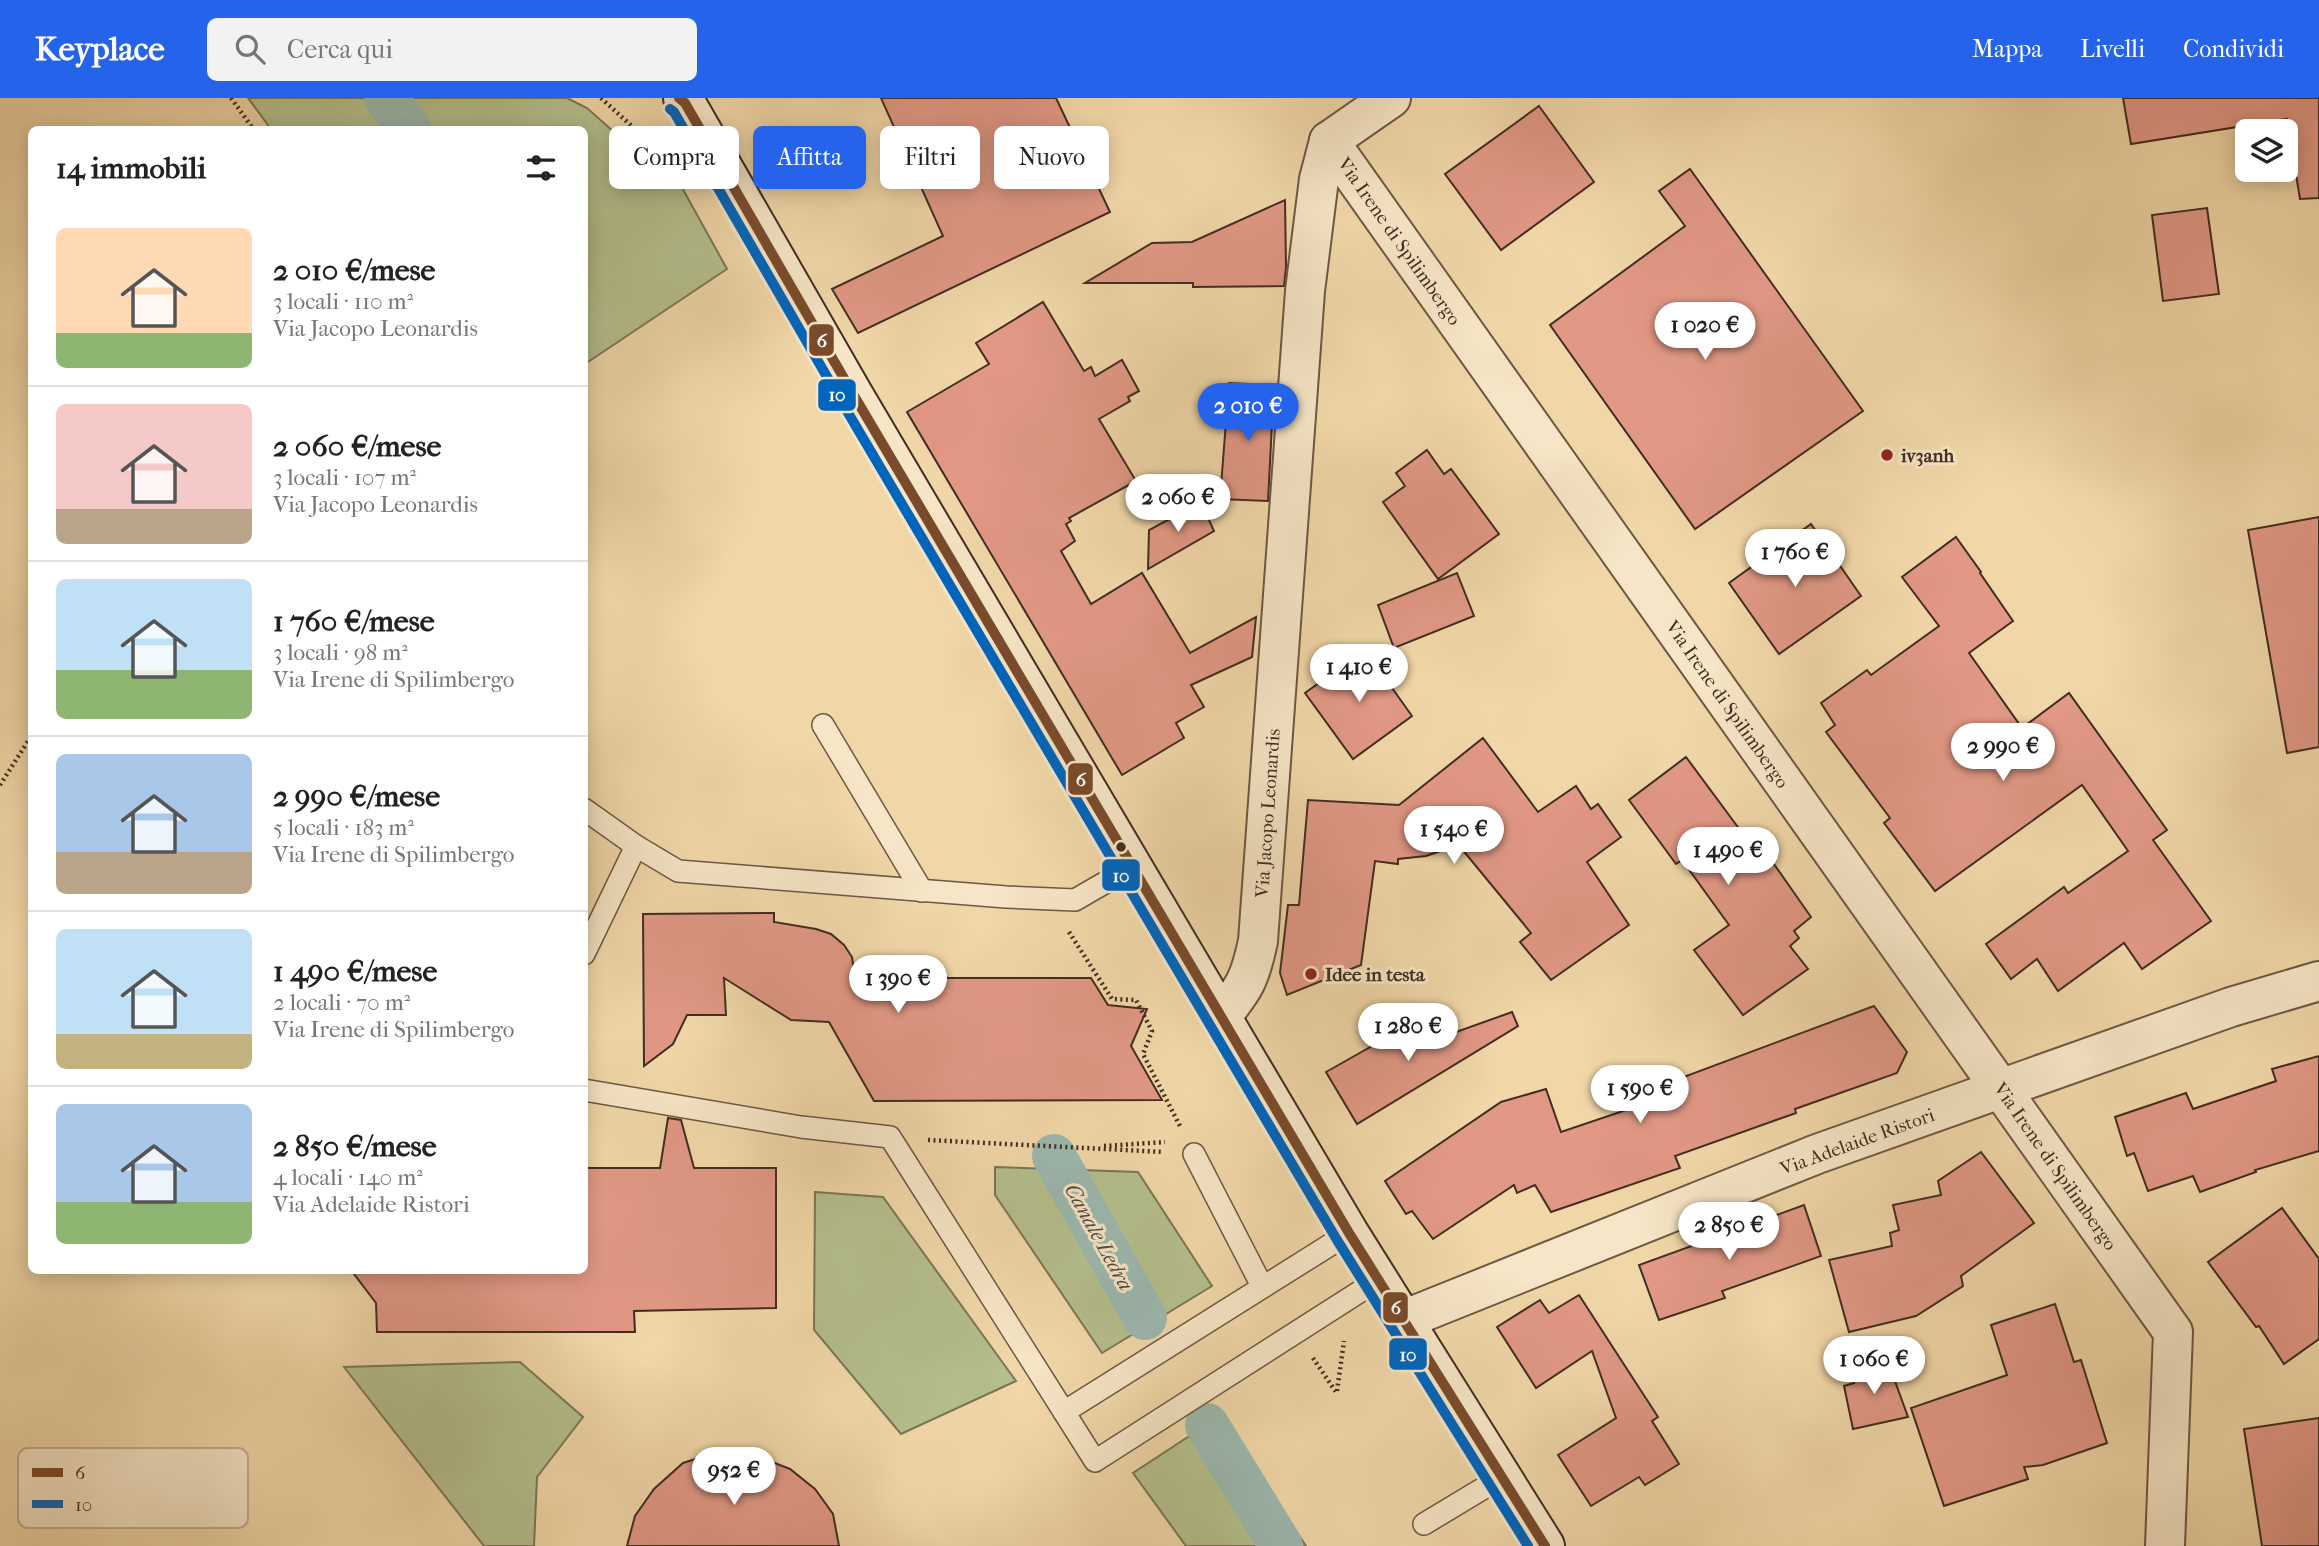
<!DOCTYPE html>
<html lang="it">
<meta charset="utf-8">
<style>
:root{--surface:#fff;--page:#f2f2f2;--text:#222;--muted:#767676;--line:#e0e0e0;--accent:#2563eb}
body{margin:0;font-family:"IM FELL French Canon",serif;background:var(--page);color:var(--text);height:100vh;display:flex;flex-direction:column;font-size:26px;white-space:nowrap}
*{box-sizing:border-box;margin:0}
p{font-size:23px;color:var(--muted)}
.icon{flex:none;width:38px;height:38px;fill:none;stroke:currentColor;stroke-width:2;stroke-linecap:round;stroke-linejoin:round}
.map{position:relative;flex:1;overflow:hidden}
.side{position:absolute;left:28px;top:28px;width:560px;height:1148px;display:flex;flex-direction:column;background:var(--surface);border-radius:10px;box-shadow:0 4px 18px #0003}
.side>*{flex:none}
.guide{position:absolute;left:609px;top:28px;width:665px;height:63px;display:flex;gap:14px}
.buttons{position:absolute;left:2235px;top:21px;display:grid;gap:14px}
.buttons a{display:grid;place-items:center;width:63px;height:63px;border-radius:10px;background:var(--surface);box-shadow:0 4px 18px #0003;font-size:35px}
.price{position:absolute;translate:-50% -60px;padding:0 16px;border-radius:24px;background:#fff;color:#222;font-size:23px;line-height:46px;filter:drop-shadow(0 2px 4px #0008)}
.price::after{content:'';position:absolute;left:50%;top:42px;width:21px;height:16px;margin-left:-10px;background:inherit;clip-path:polygon(0 0,100% 0,50% 100%)}
.price.current{background:var(--accent);color:#fff}
ul{padding:0;list-style:none}
li{display:flex;align-items:center;gap:21px;height:175px;padding:0 28px}
li+li{border-top:2px solid var(--line)}
li span{display:grid;place-items:center;flex:none;width:196px;height:140px;border-radius:10px;color:#555}
li>.icon{margin-inline-start:auto}
span .icon{width:84px;height:84px;fill:#fffc;stroke-width:1}
li b{font-size:30px}
h2{display:flex;justify-content:space-between;align-items:center;height:84px;padding:0 28px;font-size:30px}
.pill{padding:0 24px;border-radius:10px;background:var(--surface);box-shadow:0 4px 18px #0003;font-size:24px;line-height:63px}
.pill.current{background:var(--accent);color:#fff}
header{display:flex;align-items:center;gap:42px;box-sizing:border-box;height:98px;padding:0 35px;background:var(--accent);color:#fff}
header strong{font-size:33px}
nav{display:flex;gap:38px;margin-inline-start:auto;font-size:24px}
.search{width:490px;height:63px;background:var(--page);display:flex;align-items:center;gap:18px;box-sizing:border-box;padding:0 24px;border-radius:10px;color:var(--muted);font-size:26px}
.map>svg:first-child{display:block}
</style>
<header>
<strong>Keyplace</strong>
<div class="search"><svg class="icon" aria-label="search" viewBox="0 0 24 24"><circle cx="10" cy="10" r="6"/><path d="M15 15l6 6"/></svg>Cerca qui</div>
<nav><a>Mappa</a><a>Livelli</a><a>Condividi</a></nav>
</header>
<div class="map">
<svg width="2319" height="1448" viewBox="0 0 2319 1448">
<rect width="100%" height="100%" fill="#f1d7a8"/>
<filter id="stains"><feTurbulence type="fractalNoise" baseFrequency=".00286" numOctaves="4"/><feColorMatrix values="0 0 0 0 .2 0 0 0 0 .09 0 0 0 0 .02 0 0 0 .5 -.17"/></filter>
<radialGradient id="worn" r=".72"><stop offset=".6" stop-color="#630" stop-opacity="0"/><stop offset="1" stop-color="#630" stop-opacity=".3"/></radialGradient>
<g fill="#b4bf8c" stroke="#7a7656" stroke-width="2">
<path d="M248 0H567L587 10 633 51 680 86 727 171 585 266 584 32 271 31Z"/>
<path d="M995 1069 1138 1074 1212 1188 1102 1255 995 1097Z"/>
<path d="M815 1094 883 1099 1016 1283 901 1336 814 1232Z"/>
<path d="M520 1264 583 1319 537 1379 534 1448H484L344 1269Z"/>
<path d="M1220 1318 1306 1448H1186L1133 1375Z"/>
</g>
<g fill="none" stroke-linecap="round" stroke-linejoin="round">
<g stroke="#9bb8ae" stroke-width="44">
<path d="M386 0 410 32"/>
<path d="M1054 1058 1145 1220"/>
<path d="M1207 1327 1281 1448"/>
</g>
</g>
<g fill="#e19885" stroke="#412d21" stroke-width="2">
<path d="M881 0H1056L1110 114 858 235 832 191 943 138Z"/>
<path d="M2123 0H2319V100L2300 101 2287 21 2131 46Z"/>
<path d="M1539 8 1594 84 1501 152 1445 76Z"/>
<path d="M1690 71 1863 313 1695 431 1550 227 1685 128 1659 93Z"/>
<path d="M1285 102 1286 169 1284 188 1193 189V185H1085L1152 145 1192 144Z"/>
<path d="M2207 110 2219 196 2163 203 2152 117Z"/>
<path d="M1043 204 1084 273 1091 269 1095 278 1122 262 1139 293 1128 299 1130 303 1099 321 1136 383 1069 420 1071 423 1066 426 1075 443 1061 453 1091 506 1142 475 1190 555 1256 519 1252 559 1191 587 1204 609 1176 625 1184 640 1122 677 907 314 989 266 976 245Z"/>
<path d="M1229 285 1274 287 1268 403 1220 401Z"/>
<path d="M1427 352 1444 376 1451 371 1499 436 1438 481 1383 404 1405 388 1396 375Z"/>
<path d="M1201 404 1214 433 1148 471 1149 432Z"/>
<path d="M2319 419V649L2287 655 2248 432Z"/>
<path d="M1811 426 1861 498 1779 556 1729 485Z"/>
<path d="M1956 439 1981 474 1980 475 2013 523 1969 555 2022 630 2069 595 2167 732 2153 742 2211 823 2142 871 2124 845 2058 893 2037 861 2011 881 1986 846 2064 789 2068 795 2128 753 2082 687 1935 793 1884 725 1890 720 1826 634 1835 627 1821 605 1867 572 1871 577 1939 528 1902 479Z"/>
<path d="M1457 475 1474 518 1394 550 1378 507Z"/>
<path d="M1365 552 1412 618 1353 661 1305 595Z"/>
<path d="M1483 640 1538 714 1576 688 1591 711 1598 706 1621 739 1587 764 1629 827 1551 882 1520 844 1531 835 1457 745 1452 749 1426 758 1398 761V766L1375 763 1361 867 1287 897 1280 875 1288 807H1299L1308 702 1399 707Z"/>
<path d="M1686 659 1763 763 1769 759 1811 819 1794 833 1799 840 1790 848 1808 871 1743 917 1694 852 1729 827 1682 762 1676 766 1629 702Z"/>
<path d="M774 815V824L816 831 831 836 844 847 852 859 855 880H1091L1108 907 1147 911 1131 948 1162 1002 874 1003 829 924 791 922 724 880 726 917H687L673 946 644 968 643 816Z"/>
<path d="M1874 908 1907 954 1897 975 1795 1011 1796 1015 1675 1058 1680 1070 1551 1114 1535 1087 1517 1095 1514 1087 1433 1141 1412 1113 1406 1116 1385 1083 1501 1004 1546 991 1561 1034 1650 1004 1646 993Z"/>
<path d="M1512 914 1518 928 1357 1026 1326 974 1427 917 1434 942Z"/>
<path d="M2319 958V1053L2255 1072 2256 1074 2200 1094 2193 1078 2148 1093 2134 1055 2127 1058 2115 1019 2186 995 2193 1011 2276 983 2272 971Z"/>
<path d="M668 1020 681 1022 694 1070H776V1210L634 1213 635 1234H377L376 1205 351 1172H584V1070H660Z"/>
<path d="M1981 1054 2034 1125 1961 1178 1963 1188 1916 1218 1849 1234 1829 1162 1892 1148 1890 1135 1899 1132 1893 1107 1941 1097 1938 1083Z"/>
<path d="M1804 1107 1821 1158 1722 1193 1725 1200 1659 1222 1639 1167Z"/>
<path d="M2282 1110 2319 1161V1241L2284 1266 2259 1228 2256 1229 2208 1164Z"/>
<path d="M1579 1197 1658 1319 1652 1323 1679 1366 1645 1387 1639 1379 1591 1408 1558 1357 1616 1320 1592 1253 1536 1290 1497 1229 1540 1202 1549 1215Z"/>
<path d="M2055 1206 2074 1264 2081 1262 2107 1345 2043 1367 2024 1369 2028 1381 1944 1408 1911 1310 2007 1277 1991 1227Z"/>
<path d="M1887 1261 1908 1319 1853 1331 1844 1288 1854 1285 1851 1273Z"/>
<path d="M2319 1320V1448H2262L2244 1331Z"/>
<path d="M717 1354 757 1358 790 1371 815 1391 833 1416 839 1448H627L635 1418 654 1391 683 1365Z"/>
</g>
<g fill="none" stroke-linecap="round" stroke-linejoin="round">
<g stroke="#6d5843" stroke-width="24">
<g id="lane">
<path d="M823 627 922 793"/>
<path d="M584 711 636 748 678 773 1006 799 1075 802 1132 769"/>
<path d="M584 856 636 748"/>
<path d="M584 992 801 1029 890 1039 1095 1363 1378 1182"/>
<path d="M1194 1056 1262 1188"/>
<path d="M1064 1314 1349 1135"/>
<path d="M1424 1426 1502 1379"/>
</g>
</g>
<g stroke="#6d5843" stroke-width="42">
<g id="street">
<path d="M1329 43 2173 1234 2165 1448"/>
<path d="M1329 43 1391 0"/>
<path d="M1221 919C1245 889 1250 881 1258 843L1305 193 1319 81 1329 43"/>
<path d="M1403 1222 1817 1056 2231 909 2319 883"/>
</g>
</g>
<g stroke="#412d21" stroke-width="42">
<path id="secondary" d="M683 0 853 296 1349 1135 1545 1448"/>
</g>
<g stroke="#412d21" stroke-width="4.5" stroke-dasharray="2 3.5" stroke-linecap="butt">
<path d="M231 0 254 32"/>
<path d="M601 0 636 32 665 53"/>
<path d="M0 687 32 637"/>
<path d="M1069 834 1112 901 1136 902 1152 933 1143 956 1181 1030"/>
<path d="M928 1042 1164 1054"/>
<path d="M1104 1048 1165 1044"/>
<path d="M1313 1260 1336 1294"/>
<path d="M1337 1293 1344 1243"/>
</g>
<use href="#lane" stroke="#f6e5c6" stroke-width="21"/>
<use href="#street" stroke="#f6e5c6" stroke-width="38"/>
<use href="#secondary" stroke="#f6e5c6" stroke-width="38"/>
<g stroke="#f6e5c6" stroke-width="16">
<path id="bus-1" d="M679 0 685 5 853 296 1349 1135 1545 1448"/>
</g>
<g stroke="#f6e5c6" stroke-width="16">
<path id="bus-2" d="M670 11 674 14 841 303 1337 1142 1528 1448"/>
</g>
<use href="#bus-1" stroke="#7a4b2a" stroke-width="10"/>
<use href="#bus-2" stroke="#0065bd" stroke-width="10"/>
</g>
<g fill="#8f2418" stroke="#f6e5c6" stroke-width="2.5">
<circle cx="1887" cy="357" r="7"/>
<circle cx="1311" cy="876" r="7"/>
</g>
<circle fill="#412d21" stroke="#f6e5c6" stroke-width="2.5" cx="1121" cy="749" r="6"/>
<g text-anchor="middle" stroke-width="6" stroke-linejoin="round" paint-order="stroke">
<g font-size="19" fill="#412d21" stroke="#f6e5c6">
<text transform="translate(1400 143) rotate(55)" y="7">Via Irene di Spilimbergo</text>
<text transform="translate(1728 606) rotate(55)" y="7">Via Irene di Spilimbergo</text>
<text transform="translate(1267 715) rotate(-86)" y="7">Via Jacopo Leonardis</text>
<text transform="translate(1857 1043) rotate(-20)" y="7">Via Adelaide Ristori</text>
<text transform="translate(2056 1068) rotate(55)" y="7">Via Irene di Spilimbergo</text>
</g>
<g font-size="19" font-weight="bold" fill="#412d21" stroke="#f6e5c6" text-anchor="start">
<text x="1901" y="364">iv3anh</text>
<text x="1325" y="883">Idee in testa</text>
</g>
<g font-size="21" font-style="italic" fill="#53493d" stroke="#f6e5c6">
<text transform="translate(1099 1139) rotate(61)" y="7">Canale Ledra</text>
</g>
</g>
<rect x="18" y="1350" width="230" height="80" rx="10" fill="#f6e5c6" stroke="#c0ae94" stroke-width="2"/>
<rect x="32" y="1370" width="31" height="9" fill="#7a4b2a"/>
<rect x="32" y="1402" width="31" height="8" fill="#0065bd"/>
<g font-size="19" fill="#412d21">
<text x="75" y="1381">6</text>
<text x="75" y="1413">10</text>
</g>
<g stroke="#f6e5c6" stroke-width="2.5">
<rect x="808" y="225" width="27" height="34" rx="7" fill="#7a4b2a"/>
<rect x="817" y="280" width="40" height="34" rx="7" fill="#0065bd"/>
<rect x="1067" y="664" width="27" height="34" rx="7" fill="#7a4b2a"/>
<rect x="1101" y="760" width="40" height="34" rx="7" fill="#0065bd"/>
<rect x="1382" y="1193" width="27" height="33" rx="7" fill="#7a4b2a"/>
<rect x="1388" y="1239" width="40" height="34" rx="7" fill="#0065bd"/>
</g>
<g font-size="19" text-anchor="middle" font-weight="bold" fill="#fff">
<text x="822" y="249">6</text>
<text x="837" y="303">10</text>
<text x="1081" y="688">6</text>
<text x="1121" y="784">10</text>
<text x="1396" y="1216">6</text>
<text x="1408" y="1263">10</text>
</g>
<rect width="100%" height="100%" filter="url(#stains)"/>
<rect width="100%" height="100%" fill="url(#worn)"/>
</svg>
<div class="buttons">
<a><svg class="icon" aria-label="layers" viewBox="0 0 24 24"><path d="M12 4l9 5-9 5-9-5zM3 14l9 5 9-5"/></svg></a>
</div>
<b class="price" style="left:1705px;top:264px">1 020 €</b>
<b class="price current" style="left:1248px;top:345px">2 010 €</b>
<b class="price" style="left:1178px;top:436px">2 060 €</b>
<b class="price" style="left:1795px;top:491px">1 760 €</b>
<b class="price" style="left:1359px;top:606px">1 410 €</b>
<b class="price" style="left:2003px;top:685px">2 990 €</b>
<b class="price" style="left:1454px;top:768px">1 540 €</b>
<b class="price" style="left:1728px;top:789px">1 490 €</b>
<b class="price" style="left:898px;top:917px">1 390 €</b>
<b class="price" style="left:1408px;top:965px">1 280 €</b>
<b class="price" style="left:1640px;top:1027px">1 590 €</b>
<b class="price" style="left:1729px;top:1164px">2 850 €</b>
<b class="price" style="left:1874px;top:1298px">1 060 €</b>
<b class="price" style="left:734px;top:1409px">952 €</b>
<div class="guide">
<a class="pill">Compra</a>
<a class="pill current">Affitta</a>
<a class="pill">Filtri</a>
<a class="pill">Nuovo</a>
</div>
<section class="side">
<h2>14 immobili<svg class="icon" aria-label="filters" viewBox="0 0 24 24"><path d="M4 7h16M4 17h16"/><circle cx="9" cy="7" r="2"/><circle cx="15" cy="17" r="2"/></svg></h2>
<ul>
<li><span style="background:linear-gradient(#ffd9b3 75%,#8fb573 0)"><svg class="icon" aria-label="home" viewBox="0 0 24 24"><path d="M3 11l9-7 9 7M6 9v11h12V9"/></svg></span><div><b>2 010 €/mese</b><p>3 locali · 110 m²</p><p>Via Jacopo Leonardis</p></div></li>
<li><span style="background:linear-gradient(#f6c9c9 75%,#b9a48a 0)"><svg class="icon" aria-label="home" viewBox="0 0 24 24"><path d="M3 11l9-7 9 7M6 9v11h12V9"/></svg></span><div><b>2 060 €/mese</b><p>3 locali · 107 m²</p><p>Via Jacopo Leonardis</p></div></li>
<li><span style="background:linear-gradient(#bfe0f5 65%,#8fb573 0)"><svg class="icon" aria-label="home" viewBox="0 0 24 24"><path d="M3 11l9-7 9 7M6 9v11h12V9"/></svg></span><div><b>1 760 €/mese</b><p>3 locali · 98 m²</p><p>Via Irene di Spilimbergo</p></div></li>
<li><span style="background:linear-gradient(#a9c7e8 70%,#b9a48a 0)"><svg class="icon" aria-label="home" viewBox="0 0 24 24"><path d="M3 11l9-7 9 7M6 9v11h12V9"/></svg></span><div><b>2 990 €/mese</b><p>5 locali · 183 m²</p><p>Via Irene di Spilimbergo</p></div></li>
<li><span style="background:linear-gradient(#bfe0f5 75%,#c2b280 0)"><svg class="icon" aria-label="home" viewBox="0 0 24 24"><path d="M3 11l9-7 9 7M6 9v11h12V9"/></svg></span><div><b>1 490 €/mese</b><p>2 locali · 70 m²</p><p>Via Irene di Spilimbergo</p></div></li>
<li><span style="background:linear-gradient(#a9c7e8 70%,#8fb573 0)"><svg class="icon" aria-label="home" viewBox="0 0 24 24"><path d="M3 11l9-7 9 7M6 9v11h12V9"/></svg></span><div><b>2 850 €/mese</b><p>4 locali · 140 m²</p><p>Via Adelaide Ristori</p></div></li>
</ul>
</section>
</div>
